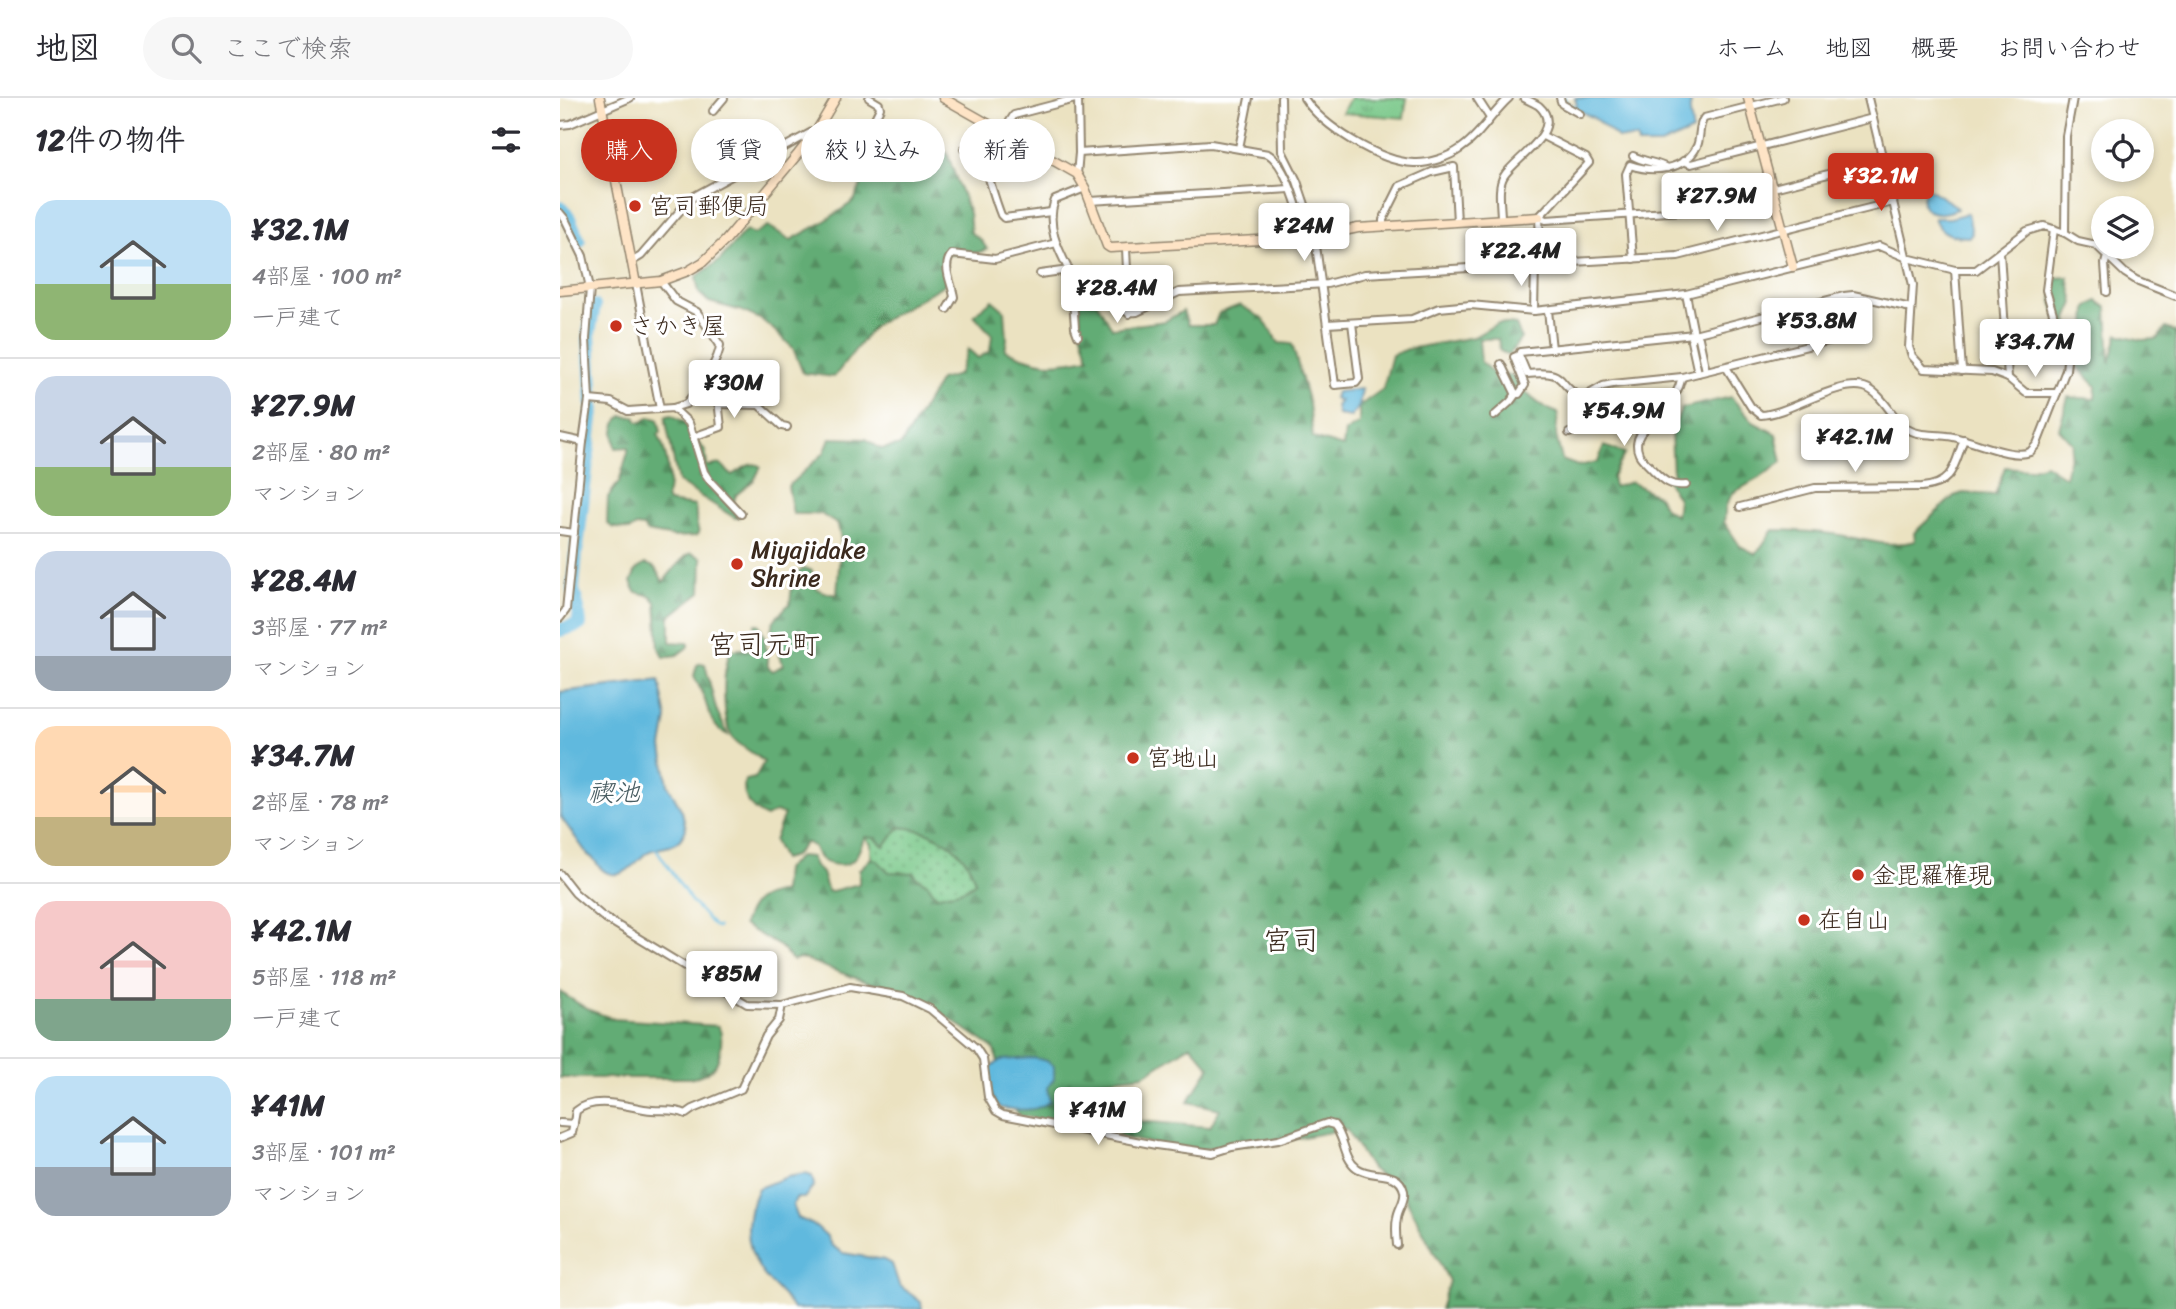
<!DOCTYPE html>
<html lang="ja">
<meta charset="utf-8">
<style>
:root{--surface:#fff;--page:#f7f7f7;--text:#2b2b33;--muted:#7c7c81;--line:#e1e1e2;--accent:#c8321e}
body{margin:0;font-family:Sriracha,"Klee One",sans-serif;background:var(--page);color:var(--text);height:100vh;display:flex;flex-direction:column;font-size:26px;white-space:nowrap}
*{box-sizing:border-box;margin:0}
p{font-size:23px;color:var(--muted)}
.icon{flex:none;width:38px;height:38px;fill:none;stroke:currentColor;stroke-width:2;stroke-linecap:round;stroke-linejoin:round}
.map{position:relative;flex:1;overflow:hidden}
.drawer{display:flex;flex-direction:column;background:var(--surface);width:560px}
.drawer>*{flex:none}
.top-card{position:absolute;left:21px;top:21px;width:665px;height:63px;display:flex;gap:14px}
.fabs{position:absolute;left:1531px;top:21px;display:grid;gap:14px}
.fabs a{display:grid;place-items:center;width:63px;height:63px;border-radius:50%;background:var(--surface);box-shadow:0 4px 10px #0003;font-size:35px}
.price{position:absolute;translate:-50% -60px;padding:0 16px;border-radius:7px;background:#fff;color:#222;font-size:23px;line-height:46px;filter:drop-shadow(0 2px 4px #0008)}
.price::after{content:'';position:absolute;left:50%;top:42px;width:21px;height:16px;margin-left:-10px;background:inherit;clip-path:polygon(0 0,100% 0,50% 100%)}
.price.active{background:var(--accent);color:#fff}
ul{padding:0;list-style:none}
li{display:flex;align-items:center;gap:21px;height:175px;padding:0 35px}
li+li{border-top:2px solid var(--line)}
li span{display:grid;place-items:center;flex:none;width:196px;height:140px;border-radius:21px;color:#555}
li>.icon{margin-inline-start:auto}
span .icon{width:84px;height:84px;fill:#fffc;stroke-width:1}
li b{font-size:30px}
h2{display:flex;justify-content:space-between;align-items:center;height:84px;padding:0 35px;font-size:30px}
.pill{padding:0 24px;border-radius:32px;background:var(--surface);box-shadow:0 4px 10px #0003;font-size:24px;line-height:63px}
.pill.active{background:var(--accent);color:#fff}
header{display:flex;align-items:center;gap:42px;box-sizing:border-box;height:98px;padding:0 35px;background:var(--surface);border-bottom:2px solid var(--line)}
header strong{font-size:33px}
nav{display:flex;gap:38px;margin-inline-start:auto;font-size:24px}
.search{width:490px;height:63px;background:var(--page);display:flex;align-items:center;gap:18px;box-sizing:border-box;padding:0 24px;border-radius:38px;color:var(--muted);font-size:26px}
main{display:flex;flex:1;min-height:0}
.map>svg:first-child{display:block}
</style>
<header>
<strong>地図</strong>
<div class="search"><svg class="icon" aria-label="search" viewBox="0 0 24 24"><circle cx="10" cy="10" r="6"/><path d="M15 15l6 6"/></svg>ここで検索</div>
<nav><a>ホーム</a><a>地図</a><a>概要</a><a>お問い合わせ</a></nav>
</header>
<main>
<section class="drawer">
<h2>12件の物件<svg class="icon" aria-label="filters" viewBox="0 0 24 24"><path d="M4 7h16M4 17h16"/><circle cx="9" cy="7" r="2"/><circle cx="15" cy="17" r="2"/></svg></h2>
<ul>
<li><span style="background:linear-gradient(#bfe0f5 60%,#8fb573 0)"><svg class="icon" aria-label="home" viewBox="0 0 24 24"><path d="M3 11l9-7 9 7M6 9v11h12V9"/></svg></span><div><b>¥32.1M</b><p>4部屋 · 100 m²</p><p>一戸建て</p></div></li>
<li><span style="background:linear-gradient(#c9d6e8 65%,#8fb573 0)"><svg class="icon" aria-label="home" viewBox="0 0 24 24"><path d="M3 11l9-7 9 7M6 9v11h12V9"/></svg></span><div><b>¥27.9M</b><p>2部屋 · 80 m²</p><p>マンション</p></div></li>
<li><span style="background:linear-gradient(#c9d6e8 75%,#9aa5b1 0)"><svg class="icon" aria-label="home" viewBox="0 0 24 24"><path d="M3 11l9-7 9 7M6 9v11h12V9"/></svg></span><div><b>¥28.4M</b><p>3部屋 · 77 m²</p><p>マンション</p></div></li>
<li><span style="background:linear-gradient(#ffd9b3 65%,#c2b280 0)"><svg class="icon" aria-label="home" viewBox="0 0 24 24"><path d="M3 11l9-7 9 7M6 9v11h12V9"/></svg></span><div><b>¥34.7M</b><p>2部屋 · 78 m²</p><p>マンション</p></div></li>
<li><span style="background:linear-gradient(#f6c9c9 70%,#7fa58c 0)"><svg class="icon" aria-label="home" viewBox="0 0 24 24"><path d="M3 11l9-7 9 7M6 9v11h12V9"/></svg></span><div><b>¥42.1M</b><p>5部屋 · 118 m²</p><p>一戸建て</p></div></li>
<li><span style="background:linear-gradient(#bfe0f5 65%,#9aa5b1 0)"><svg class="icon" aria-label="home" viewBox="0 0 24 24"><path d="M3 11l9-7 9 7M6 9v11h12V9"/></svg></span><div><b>¥41M</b><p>3部屋 · 101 m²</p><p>マンション</p></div></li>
</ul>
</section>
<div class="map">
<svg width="1616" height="1211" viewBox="0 0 1616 1211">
<defs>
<pattern id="grass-dots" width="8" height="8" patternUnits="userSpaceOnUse" patternTransform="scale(1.75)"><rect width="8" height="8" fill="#79c889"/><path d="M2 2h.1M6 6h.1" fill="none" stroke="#64a36f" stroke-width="1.8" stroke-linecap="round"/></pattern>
<pattern id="forest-firs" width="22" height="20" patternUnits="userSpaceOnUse" patternTransform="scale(1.75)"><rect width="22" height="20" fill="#62ac75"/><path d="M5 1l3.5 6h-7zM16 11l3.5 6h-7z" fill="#528c5f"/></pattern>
<pattern id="park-tufts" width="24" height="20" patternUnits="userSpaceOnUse" patternTransform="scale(1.75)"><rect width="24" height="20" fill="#79c889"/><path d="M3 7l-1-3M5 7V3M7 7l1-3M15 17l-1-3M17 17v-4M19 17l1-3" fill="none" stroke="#64a36f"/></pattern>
</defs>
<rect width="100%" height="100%" fill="#fff"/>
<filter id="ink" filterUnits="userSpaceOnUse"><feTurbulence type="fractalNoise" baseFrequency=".0143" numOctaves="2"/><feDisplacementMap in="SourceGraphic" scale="14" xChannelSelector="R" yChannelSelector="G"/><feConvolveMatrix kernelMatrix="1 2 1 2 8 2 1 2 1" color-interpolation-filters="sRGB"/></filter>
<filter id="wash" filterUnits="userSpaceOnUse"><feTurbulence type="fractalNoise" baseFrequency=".00686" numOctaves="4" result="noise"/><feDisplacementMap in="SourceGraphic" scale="28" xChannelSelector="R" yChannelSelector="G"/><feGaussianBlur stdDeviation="1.57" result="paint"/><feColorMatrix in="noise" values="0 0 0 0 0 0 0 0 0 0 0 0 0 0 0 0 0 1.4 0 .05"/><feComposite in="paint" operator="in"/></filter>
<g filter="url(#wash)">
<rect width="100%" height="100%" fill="#ebe2c1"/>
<path fill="url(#grass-dots)" stroke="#5a7954" stroke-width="2" d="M339 729C373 731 406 748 415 784 403 796 390 793 376 799 361 775 350 783 328 774 321 771 318 763 311 760V746L305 739H314L324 748Z"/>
<g fill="url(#forest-firs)" stroke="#4e6b4a" stroke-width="2">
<path d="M305 28 343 33 387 55 409 115 411 135 421 142 427 151C411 159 402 154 385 157V186L314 228 274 279 243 275 233 250 213 231 202 222 182 213 149 204 139 195 136 179 160 162 186 132 194 136 208 128 231 142 262 125 294 103 302 85 290 68 288 60Z"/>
<path d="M1508 179 1514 205 1507 221 1514 249 1525 251 1527 210 1537 203 1547 210 1550 265 1558 236 1581 242 1597 241 1606 230 1616 234V1211H880L889 1183 844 1097 810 1069 786 1031 733 1041 627 1053 557 1038 579 1023 650 1029 660 1011 628 1004 650 969 631 947 584 977 534 983 515 1029 458 1017 433 950 377 912 358 903 241 860 232 862 221 849 183 827C191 803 198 798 223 794L225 771 240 758 251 759 255 768 262 775 268 794 299 786V772L311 760 318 763 329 774 354 775 357 780 368 786 376 798C390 793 404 796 415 784 407 749 372 731 339 729L324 748 314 740 305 739C302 745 299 754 295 760 287 771 266 768 258 758 257 757 254 749 253 748L246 744 234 758 223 761 214 743 224 716 215 714 206 719C191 712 181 699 185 682L195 680 204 664C197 657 178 647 173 640 162 625 161 567 172 552L184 551 192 553 195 526H199L205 541 208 569 213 573 223 567C220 551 202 532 218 518 222 514 225 509 230 506L233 478 245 470 252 473C253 494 259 493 277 497L281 441 278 427 261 416H233L228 388 264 355 270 340 306 341 321 351 341 347 380 282 398 277 408 251 418 260 430 253 432 237 414 217 432 202 445 213 447 241 445 252C482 268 490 267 529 260L521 233 519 203 537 205 552 230 605 223 623 213 628 227H654L659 215 680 207 703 221 719 245 732 246 749 306 753 340 783 349 785 334 799 325V308L823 291 832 257 848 251 914 239 938 225 956 227 961 240 949 257 940 253 938 241H919L921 264 934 276 952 277C965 295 977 308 998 315L996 337 1002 362 1018 368 1038 364 1044 348 1065 355 1052 379 1054 389 1071 384 1098 398 1105 410 1116 418 1118 401 1107 382 1113 375 1111 335 1122 310 1171 299 1193 324 1216 336 1222 364 1201 379 1173 395 1166 407 1164 424 1180 448 1196 456 1213 432C1233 432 1253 434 1274 436 1300 440 1328 451 1355 443L1354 435 1394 398 1403 395 1435 397 1445 369 1469 371 1485 366 1505 379 1513 346 1499 331 1508 299 1535 301 1536 288 1517 268 1501 234 1492 203 1496 180Z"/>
<path d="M112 317 124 324 132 339 145 352 147 368C153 369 158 364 163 368 167 371 167 375 172 377 182 372 192 361 201 369L194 382 176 397 172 409 179 420H175L118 384 106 324V318Z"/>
<path d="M62 318 75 319 78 324H82L89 319 98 321 101 334 98 336C106 352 113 384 106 400L108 404 135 408C137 417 135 425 139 434L136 438 114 439 87 434 83 429 76 428 70 432 52 429 47 425 48 399 59 384 68 354V349L56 350C53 338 52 327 62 318Z"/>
<path d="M131 455 142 460 141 494 110 518V544L129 545V548L117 557 104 559 99 551 96 504 91 498 76 494 71 484 76 472 85 466C97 468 98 474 103 484 111 475 120 461 131 455Z"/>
<path d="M141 565 145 566 156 611 168 637C149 629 149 611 142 594 139 588 136 583 134 578L137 567Z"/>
<path d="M0 894 29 912 54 921 158 928C164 937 161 960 154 969 149 975 140 977 133 980H0Z"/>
</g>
<path fill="url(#park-tufts)" stroke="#5a7954" stroke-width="2" d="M790 0H847L844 20 782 15Z"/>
<g fill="#61b9de" stroke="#4e727e" stroke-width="2">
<path d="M1015 0H1133C1126 12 1133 21 1132 33L1101 47H1078L1077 41 1058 40 1034 20 1018 12Z"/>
<path d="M1367 90 1396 108 1397 111C1379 120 1352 115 1367 90Z"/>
<path d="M1408 115 1412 136 1409 139C1393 139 1380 136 1374 120H1390Z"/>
<path d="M802 291 799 308 791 319 778 317 776 308 780 303 774 300 776 294Z"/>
<path d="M99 582 107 620 102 649 108 687 122 713 126 731C117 756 96 746 85 756 75 765 64 781 48 775 38 772 37 761 28 757L0 718V594Z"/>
<path d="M474 960 487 963 494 968V981L487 990 490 1003C476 1015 459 1012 441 1010 430 1000 427 985 428 971L441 962Z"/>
<path d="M245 1076 252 1078 254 1087 244 1100H236L233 1107 238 1120 256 1128 267 1138 271 1147 283 1155 325 1162 332 1166 339 1187 361 1204 362 1211H233C225 1196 210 1187 201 1173 183 1146 185 1118 198 1090L227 1079Z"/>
</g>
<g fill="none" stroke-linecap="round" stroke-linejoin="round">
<g stroke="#61b9de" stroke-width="2.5">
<path d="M1004 0 1007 5 1019 11"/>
<path d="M97 752 131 803 154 828 158 829"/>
</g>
<g stroke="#61b9de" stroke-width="14">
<path d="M0 110 8 118 19 143"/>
<path d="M17 450 33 312 29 235 34 208"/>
<path d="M16 456 13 491 18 511"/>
<path d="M0 532 20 526 19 518"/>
</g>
</g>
</g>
<g filter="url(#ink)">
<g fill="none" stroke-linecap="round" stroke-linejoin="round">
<g stroke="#938670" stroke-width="10">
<g id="street">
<path d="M309 0 319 6 320 10 303 44 304 49 314 60"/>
<path d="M721 0 722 53 737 83 754 133 775 287 796 285 799 281 792 225"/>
<path d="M744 0C762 28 820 64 854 65 868 66 889 59 900 51 920 38 932 15 949 0"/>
<path d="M917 0 930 20"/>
<path d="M1000 0 1002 6 1020 16"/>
<path d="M1308 0 1353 187 1349 249 1352 258 1364 271 1432 274 1448 280 1466 295H1497"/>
<path d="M153 13 164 0"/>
<path d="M0 27 10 26 70 0"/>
<path d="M443 34 454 17 519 0"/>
<path d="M679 50 689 0"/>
<path d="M404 51 421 57C429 77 433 97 441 117L444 120 491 114"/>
<path d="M519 55 651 46 708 56C728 68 739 117 747 140"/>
<path d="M1073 58C1084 64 1096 64 1107 70"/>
<path d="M1123 63 1131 66 1313 20"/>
<path d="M517 76 519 55 518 0"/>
<path d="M525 90 495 102C484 130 502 158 514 182L518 186 536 188C548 201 558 217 577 214L619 194 767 186 805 176 1118 158 1333 104"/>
<path d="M530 103 730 91"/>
<path d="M0 115 5 121 23 158 30 190 26 241 29 302 23 344 6 512 0 520"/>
<path d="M979 119 986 122 1123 113 1323 62"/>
<path d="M941 121C941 108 937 89 944 78 955 60 1006 32 979 8 975 5 969 3 964 0"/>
<path d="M823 128V122L840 88 872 74 894 69 897 124"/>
<path d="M1505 135 1506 38 1513 0"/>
<path d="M566 150 569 216"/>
<path d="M1440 154 1448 280"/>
<path d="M1073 161 1066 76 1070 67C1093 75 1125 73 1137 48 1141 39 1138 28 1144 20L1223 0"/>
<path d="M71 164 81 158 131 100 254 33"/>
<path d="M981 166 979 119 1029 65 1026 60 983 38"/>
<path d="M1395 172 1402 273"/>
<path d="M480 176 509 172"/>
<path d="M514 182 512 188 515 230 518 238"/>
<path d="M101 183 116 203 137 214 160 247C159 265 137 291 126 306L113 310"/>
<path d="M76 186 100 311"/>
<path d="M1547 194 1545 166 1547 158"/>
<path d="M1126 196 1134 236 1139 240 1146 273"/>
<path d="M1284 198 1285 232 1284 237 1280 240 1122 279 1053 286 1043 288 1022 300C993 285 1011 272 967 276L959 257 960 254 1134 236 1284 198 1293 197 1351 210"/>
<path d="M387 211 394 199C392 185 381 168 392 156L435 161 496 145"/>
<path d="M988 212 992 251"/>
<path d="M974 213 975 166"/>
<path d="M767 226 852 221 879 210 911 207 974 213 1126 196 1319 148 1347 160 1395 172H1416L1467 133 1484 128 1505 135 1518 143 1536 147 1565 175 1576 182 1616 198"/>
<path d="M1134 236 1131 243 1138 275"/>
<path d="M941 266 955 295 959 296 965 287 954 259 959 257"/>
<path d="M1166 269 1191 309 1201 317C1229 316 1276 282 1304 289 1322 294 1331 319 1346 330 1357 338 1374 336 1387 338 1410 340 1450 362 1470 354L1477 346 1506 272 1507 263 1486 192 1494 131"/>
<path d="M1122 279C1119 291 1113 303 1104 313 1093 325 1070 336 1079 356 1082 362 1089 367 1093 372 1104 383 1111 389 1126 387"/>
<path d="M29 302 51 304 68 313 113 310 129 325 144 374 150 383 181 416"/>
<path d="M159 306 199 307 222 328 227 329"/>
<path d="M934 318 950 304 956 296"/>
<path d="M1009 335 1032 329 1027 299"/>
<path d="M0 339 23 344"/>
<path d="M133 339 161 329 158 302 143 282"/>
<path d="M1180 409 1255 390 1362 389C1394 386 1394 367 1404 341"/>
<path d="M0 433 14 435"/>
<path d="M0 776 15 795 42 818 187 906 222 907 290 889 343 898 370 911 416 950 423 961 428 999 436 1013 443 1017 596 1047 653 1055 672 1049 718 1042 767 1025 774 1027C785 1039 783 1060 797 1070 811 1081 839 1070 844 1093 846 1103 838 1110 837 1120 835 1129 836 1138 837 1147"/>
<path d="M0 1025 14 1026"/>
<path d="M0 1040 12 1035 16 1013C36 996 69 1010 92 1012 104 1013 115 1011 126 1016L133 1011 181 991 206 938 219 922 222 907"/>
</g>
</g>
<g stroke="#938670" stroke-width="11">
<g id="secondary">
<path d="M40 0 76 186"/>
<path d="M383 0 517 76 525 90 547 148 550 150 755 139 798 130 979 119"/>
<path d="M1188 0 1233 169"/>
<path d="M0 193 101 183 128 173 143 164 165 143 238 56 257 32 276 0"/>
</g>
</g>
<use href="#street" stroke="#fff" stroke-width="6"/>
<use href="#secondary" stroke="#fee4c6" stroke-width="8"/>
</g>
</g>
<g fill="#c8321e" stroke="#fff" stroke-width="2.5">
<circle cx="75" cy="108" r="7"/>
<circle cx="56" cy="228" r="7"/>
<circle cx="177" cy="466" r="7"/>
<circle cx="573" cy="660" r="7"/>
<circle cx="1298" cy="777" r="7"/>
<circle cx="1244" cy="822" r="7"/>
</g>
<g text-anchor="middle" stroke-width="6" stroke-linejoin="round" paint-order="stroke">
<g font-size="24" fill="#3b2a1e" stroke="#fff" text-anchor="start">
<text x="89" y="116">宮司郵便局</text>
<text x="70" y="236">さかき屋</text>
<text x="191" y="460">Miyajidake<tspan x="191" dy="28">Shrine</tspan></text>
<text x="587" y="668">宮地山</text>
<text x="1312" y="785">金毘羅権現</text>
<text x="1258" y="830">在自山</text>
</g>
<g font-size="26" font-style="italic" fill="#485c61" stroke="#fff">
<text x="54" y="703">禊池</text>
</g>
<g font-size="28" fill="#3b2a1e" stroke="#fff">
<text x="204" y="556">宮司元町</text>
<text x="731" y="852">宮司</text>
</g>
</g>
</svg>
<div class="fabs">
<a><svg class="icon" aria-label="locate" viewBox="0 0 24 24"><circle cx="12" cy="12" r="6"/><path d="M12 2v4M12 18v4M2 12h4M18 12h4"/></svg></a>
<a><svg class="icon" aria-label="layers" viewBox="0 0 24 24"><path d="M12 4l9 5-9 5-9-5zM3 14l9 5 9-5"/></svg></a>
</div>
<b class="price active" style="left:1321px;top:115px">¥32.1M</b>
<b class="price" style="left:1157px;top:135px">¥27.9M</b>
<b class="price" style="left:744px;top:165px">¥24M</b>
<b class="price" style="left:961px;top:190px">¥22.4M</b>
<b class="price" style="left:557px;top:227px">¥28.4M</b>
<b class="price" style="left:1257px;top:260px">¥53.8M</b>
<b class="price" style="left:1475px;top:281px">¥34.7M</b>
<b class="price" style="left:174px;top:322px">¥30M</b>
<b class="price" style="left:1064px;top:350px">¥54.9M</b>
<b class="price" style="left:1295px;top:376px">¥42.1M</b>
<b class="price" style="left:172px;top:913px">¥85M</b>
<b class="price" style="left:538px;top:1049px">¥41M</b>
<div class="top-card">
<a class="pill active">購入</a>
<a class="pill">賃貸</a>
<a class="pill">絞り込み</a>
<a class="pill">新着</a>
</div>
</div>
</main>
